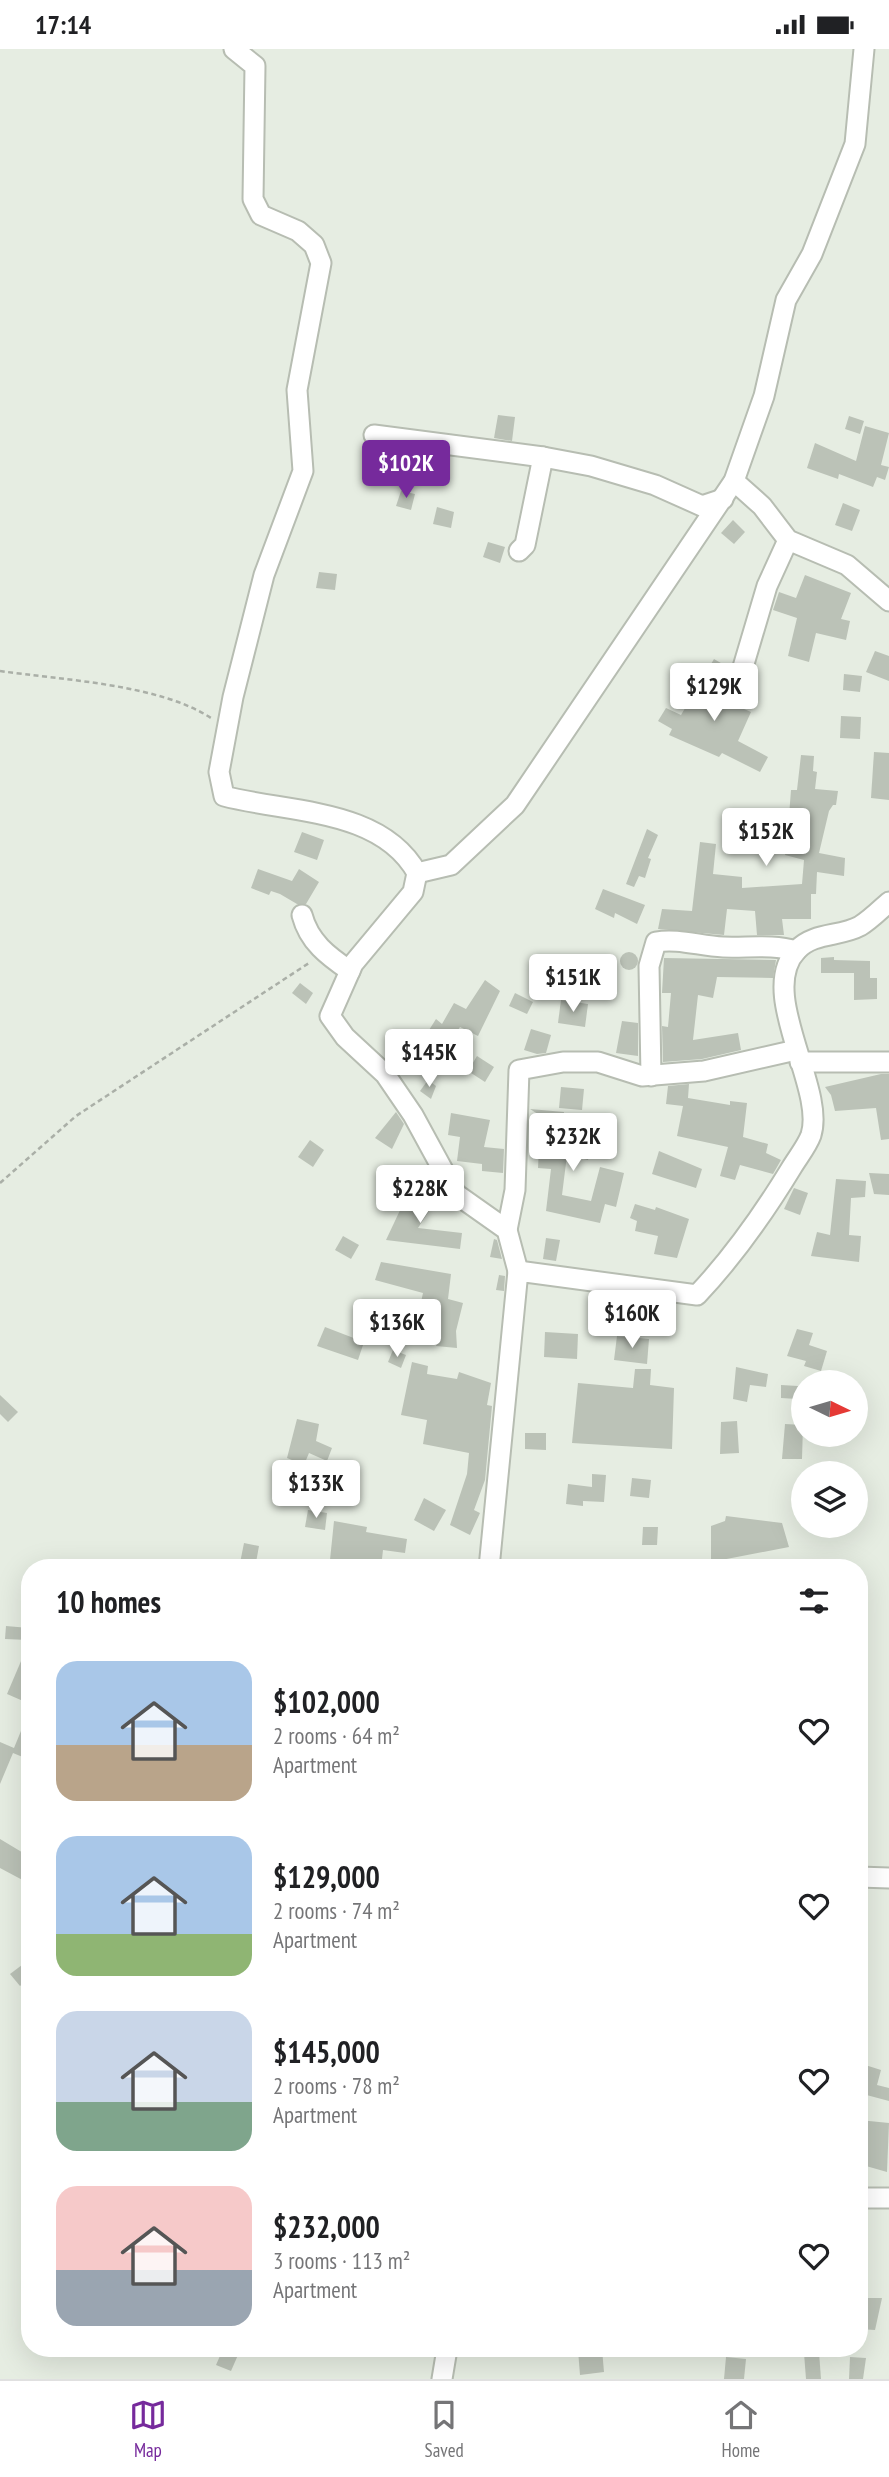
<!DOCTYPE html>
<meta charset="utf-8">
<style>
:root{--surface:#fff;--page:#f6f6f6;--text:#202124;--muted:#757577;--line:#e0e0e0;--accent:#762a9c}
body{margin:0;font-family:"PT Sans Narrow",sans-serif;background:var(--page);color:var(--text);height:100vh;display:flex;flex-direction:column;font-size:26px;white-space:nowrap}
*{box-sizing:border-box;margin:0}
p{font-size:23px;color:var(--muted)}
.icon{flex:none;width:38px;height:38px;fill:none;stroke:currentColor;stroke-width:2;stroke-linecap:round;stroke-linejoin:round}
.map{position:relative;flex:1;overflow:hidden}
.details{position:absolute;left:21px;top:1510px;width:847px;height:798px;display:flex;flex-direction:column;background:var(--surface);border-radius:28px;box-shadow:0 7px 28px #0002}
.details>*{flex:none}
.needle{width:46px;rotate:95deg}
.controls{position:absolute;left:791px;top:1321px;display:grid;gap:14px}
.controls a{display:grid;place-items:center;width:77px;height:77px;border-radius:50%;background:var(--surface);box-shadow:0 7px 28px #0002;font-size:35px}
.price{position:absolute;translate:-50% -60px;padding:0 16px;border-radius:7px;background:#fff;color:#222;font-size:23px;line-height:46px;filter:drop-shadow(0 2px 4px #0008)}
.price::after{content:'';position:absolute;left:50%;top:42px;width:21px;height:16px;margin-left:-10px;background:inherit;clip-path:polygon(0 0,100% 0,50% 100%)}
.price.active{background:var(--accent);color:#fff}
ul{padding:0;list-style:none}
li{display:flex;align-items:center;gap:21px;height:175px;padding:0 35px}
li span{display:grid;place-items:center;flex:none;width:196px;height:140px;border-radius:21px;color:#555}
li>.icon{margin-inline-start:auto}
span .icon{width:84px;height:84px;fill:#fffc;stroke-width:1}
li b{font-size:30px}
h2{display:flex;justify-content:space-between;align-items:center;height:84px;padding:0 35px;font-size:30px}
.status{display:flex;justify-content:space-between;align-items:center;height:49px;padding:0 35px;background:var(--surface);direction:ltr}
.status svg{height:19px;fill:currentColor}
.dock{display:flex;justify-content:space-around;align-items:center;height:98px;border-top:2px solid var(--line);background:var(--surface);font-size:19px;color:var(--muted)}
.dock a{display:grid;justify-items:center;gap:4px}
.dock .active{color:var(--accent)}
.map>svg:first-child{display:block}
</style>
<div class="status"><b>17:14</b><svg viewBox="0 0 49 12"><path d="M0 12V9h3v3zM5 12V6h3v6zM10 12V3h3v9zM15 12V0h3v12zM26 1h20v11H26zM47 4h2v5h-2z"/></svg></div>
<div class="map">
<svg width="889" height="2330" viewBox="0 0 889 2330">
<rect width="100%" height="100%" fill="#e6ede2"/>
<g fill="#bbc2b7">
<path d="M498 366 515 368 512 392 494 389Z"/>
<path d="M849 367 864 372 860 385 845 380Z"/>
<path d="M865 377 889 384 881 416 889 418 885 431 877 428 873 438 839 425 838 430 807 419 815 394 856 412Z"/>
<path d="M401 442 415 445 411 461 396 457Z"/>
<path d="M843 454 860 461 852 482 835 476Z"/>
<path d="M437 458 454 463 451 479 433 475Z"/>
<path d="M733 471 745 483 734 495 721 484Z"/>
<path d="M488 493 505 498 500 514 483 508Z"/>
<path d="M319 523 337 525 335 541 316 539Z"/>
<path d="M805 526 851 544 841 570 850 572 846 591 816 584 809 613 788 607 797 569 773 561 779 543 796 549Z"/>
<path d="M875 602 889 607V632L866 623Z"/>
<path d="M714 610 726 617 714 647 751 663 738 692 768 708 760 723 722 704 719 708 669 686 672 680 658 672 666 659 681 666Z"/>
<path d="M844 625 862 627 860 643 843 641Z"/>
<path d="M841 667 861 668 860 690 840 689Z"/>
<path d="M874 703 889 704V751L871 749Z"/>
<path d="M801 706 814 707 813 722 817 723 815 740 838 742 836 756H833L829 762 819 804 845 809 844 827 817 823 816 845H811V870H782L784 886H757L755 862 727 860 724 886 658 880 662 860 692 862 700 793 716 795 713 825 742 828V839L802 835 804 811 785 806 786 802 758 800 759 795H751L755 764 789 767 791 741H797Z"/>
<path d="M647 780 658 786 648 809 651 810 645 829 639 827 634 838 626 835Z"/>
<path d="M302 783 324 791 317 811 294 803Z"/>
<path d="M258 820 292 832 299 820 319 833 306 855H297L280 845 271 842 269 846 251 839Z"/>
<path d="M603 840 645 856 637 875 615 864 614 869 595 860Z"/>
<circle cx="629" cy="912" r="9"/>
<path d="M834 908V911L870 912V929H877V950L854 951V924H821V909Z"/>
<path d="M664 909 776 911 773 929 717 928 713 949 698 946 693 991 738 984 741 1001 702 1010 663 1013 662 977 668 978 671 944H662Z"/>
<path d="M485 931 500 942 478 987 460 978 444 1002 424 989 436 970 442 975 454 954 466 960Z"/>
<path d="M300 934 313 944 306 955 292 944Z"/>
<path d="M515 944 533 953 527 965 509 957Z"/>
<path d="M561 951 588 955 585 978 558 974Z"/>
<path d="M622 972 638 974V1007L616 1004Z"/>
<path d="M531 980 551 986 546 1004 537 1005 524 1001Z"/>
<path d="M477 1007 494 1018 485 1033 468 1022Z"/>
<path d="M881 1025H889V1090L881 1091 876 1059 835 1062 831 1046 825 1038Z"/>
<path d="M428 1031 436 1037 431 1050 420 1042Z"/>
<path d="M689 1035 688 1049 730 1056V1052L747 1054 743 1088 768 1095 766 1104 781 1111 773 1125 740 1116 735 1131 720 1127 728 1098 677 1087 683 1057 666 1055 668 1037Z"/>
<path d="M561 1038 584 1040 582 1061 559 1059Z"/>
<path d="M530 1060 564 1063 562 1085 592 1092 588 1111 567 1106 562 1146 591 1152 600 1118 624 1124 616 1158 605 1155 600 1174 546 1162 551 1120 538 1119 539 1099 542 1083H546L547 1076 558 1078Z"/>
<path d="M396 1063 404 1075 392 1100 375 1089Z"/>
<path d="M451 1064 490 1071 484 1098 504 1100 503 1124 482 1122V1115L457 1112 460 1088 448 1086Z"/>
<path d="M310 1091 324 1101 313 1118 298 1108Z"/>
<path d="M659 1102 702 1120 696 1139 652 1125Z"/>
<path d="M869 1124 889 1125V1146L874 1145Z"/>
<path d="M836 1130 866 1132 865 1148 851 1149 849 1186 861 1187 859 1213 811 1207 817 1183 830 1186Z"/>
<path d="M794 1139 808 1144 800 1166 784 1160Z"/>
<path d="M410 1140 434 1154 418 1179 462 1184 460 1200 386 1191Z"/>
<path d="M635 1155 655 1161 656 1158 689 1170 677 1209 654 1205 658 1187 635 1182 637 1172 630 1169Z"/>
<path d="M343 1187 359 1196 351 1210 335 1201Z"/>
<path d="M546 1189 560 1191 556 1212 543 1210Z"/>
<path d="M494 1190 497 1191 502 1210 490 1208Z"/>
<path d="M381 1213 451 1225 448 1250 463 1254 456 1282 457 1299 436 1297 438 1285 415 1280 423 1244 375 1231Z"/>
<path d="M499 1226 505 1227 504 1242 496 1241Z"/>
<path d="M362 1258 375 1260 373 1273 360 1271Z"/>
<path d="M325 1278 364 1293 358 1311 317 1297Z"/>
<path d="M797 1280 813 1284 809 1296 827 1302 821 1322 804 1317 806 1312 787 1307Z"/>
<path d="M545 1283 578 1285 577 1310 544 1308Z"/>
<path d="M617 1287 649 1290 647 1315 614 1311Z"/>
<path d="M393 1301 406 1306 401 1319 388 1313Z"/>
<path d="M412 1313 428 1317 427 1325 457 1330 459 1323 491 1334 487 1356 492 1357 485 1431 474 1461 480 1464 470 1486 450 1476 467 1425 469 1404 423 1395 427 1371 401 1366Z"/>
<path d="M736 1318 768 1325 766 1338 750 1336 747 1353 733 1350Z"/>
<path d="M635 1320H651L650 1336 674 1339 672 1400 572 1394 578 1334 633 1339Z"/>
<path d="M781 1336 798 1337 797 1350 781 1349Z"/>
<path d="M0 1346 18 1363 8 1373 0 1365Z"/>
<path d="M297 1370 319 1375 316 1392 332 1399 327 1412 309 1404 304 1416 287 1409Z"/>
<path d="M737 1372 739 1404 720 1405 721 1373Z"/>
<path d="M785 1375 803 1376 802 1410H782Z"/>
<path d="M525 1384H546V1401L525 1400Z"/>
<path d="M592 1425 606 1426 604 1453 583 1452V1457L566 1455 568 1435 592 1438Z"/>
<path d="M632 1429 651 1431 649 1449 630 1447Z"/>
<path d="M424 1449 446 1461 434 1482 414 1471Z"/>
<path d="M308 1461 327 1464 325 1481 305 1478Z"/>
<path d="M726 1467 782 1474 789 1498 711 1513V1477L725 1472Z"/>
<path d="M334 1472 367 1478 366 1483 407 1490 405 1504 383 1501 381 1519H363V1514L330 1511Z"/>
<path d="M643 1478H658L657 1496H642Z"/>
<path d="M244 1494 259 1497 255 1519H239Z"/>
<path d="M6 1577 29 1579 28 1591 5 1590Z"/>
<path d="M30 1591V1655L7 1645Z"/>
<path d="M30 1660V1711L13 1704 0 1735V1693L14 1699Z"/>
<path d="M0 1790 30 1808V1835L0 1819Z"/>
<path d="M30 1910V1929L20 1937 10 1925Z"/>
<path d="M862 2015 881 2021 877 2036 889 2039V2052L859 2044Z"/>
<path d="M859 2071 889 2074 887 2123 859 2115Z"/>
<path d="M859 2249H882L875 2281 859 2280Z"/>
<path d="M223 2300 238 2306 231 2322 216 2316Z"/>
<path d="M602 2300 604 2323 580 2326 578 2301Z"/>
<path d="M819 2303 821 2330H806L804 2304Z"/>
<path d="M726 2308 746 2310 744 2330H724Z"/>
<path d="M850 2308 866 2309 863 2330H849Z"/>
</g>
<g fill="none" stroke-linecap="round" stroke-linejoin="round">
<g stroke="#b7bdb2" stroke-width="23">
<g id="street">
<path d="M234 0 255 17 253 150 261 166 298 182 314 196 321 214 297 341 303 422 264 526 233 648 219 723 224 747C288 764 381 759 417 824L413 843 353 915 330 967 345 988 385 1025 413 1066 456 1145 507 1181 518 1222"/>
<path d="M374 386 543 408"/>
<path d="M734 432 762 457 788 491 847 516 889 552"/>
<path d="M519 502 525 496 543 408 591 417 655 436 702 457 723 450"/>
<path d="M738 635 767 537 788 491"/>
<path d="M417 824 451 816 515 756 734 432 764 347 786 251 812 205 855 95 864 0"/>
<path d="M302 866C309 893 328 907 350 922"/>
<path d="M800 1013H889"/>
<path d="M651 1027 649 917 656 893C678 889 700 897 723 898 748 899 772 895 796 902"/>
<path d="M507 1181 515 1141 519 1021 563 1013H598L642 1027 704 1022 796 1001"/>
<path d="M489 1519 518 1222 697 1246C734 1207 764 1164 792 1118 798 1108 807 1097 811 1086 826 1039 756 943 797 901 814 883 840 888 860 877 870 871 880 861 889 853"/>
<path d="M859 1828 889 1829"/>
<path d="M859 2149H889"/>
<path d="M442 2330 447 2300"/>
</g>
</g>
<g stroke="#aaafa7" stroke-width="2.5" stroke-dasharray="5 3.5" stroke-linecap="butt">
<path d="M0 622C62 631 159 635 211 669"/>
<path d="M0 1134 76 1067 309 914"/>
</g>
<use href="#street" stroke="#fff" stroke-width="19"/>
</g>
</svg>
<div class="controls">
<a><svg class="needle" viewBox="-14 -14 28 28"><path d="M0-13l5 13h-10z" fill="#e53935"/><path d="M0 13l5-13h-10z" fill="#757577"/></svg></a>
<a><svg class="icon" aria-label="layers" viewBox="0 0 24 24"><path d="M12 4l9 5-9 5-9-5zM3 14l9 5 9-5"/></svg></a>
</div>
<b class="price active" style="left:406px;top:451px">$102K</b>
<b class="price" style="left:714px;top:674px">$129K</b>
<b class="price" style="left:766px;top:819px">$152K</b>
<b class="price" style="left:573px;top:965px">$151K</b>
<b class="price" style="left:429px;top:1040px">$145K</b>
<b class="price" style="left:573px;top:1124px">$232K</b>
<b class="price" style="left:420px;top:1176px">$228K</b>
<b class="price" style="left:632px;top:1301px">$160K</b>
<b class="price" style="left:397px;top:1310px">$136K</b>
<b class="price" style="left:316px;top:1471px">$133K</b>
<section class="details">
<h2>10 homes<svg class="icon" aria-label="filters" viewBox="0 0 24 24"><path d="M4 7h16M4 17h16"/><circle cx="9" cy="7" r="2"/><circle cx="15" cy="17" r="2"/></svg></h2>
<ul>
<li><span style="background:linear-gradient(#a9c7e8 60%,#b9a48a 0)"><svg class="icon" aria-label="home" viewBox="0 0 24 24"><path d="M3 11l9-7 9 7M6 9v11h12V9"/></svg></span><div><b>$102,000</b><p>2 rooms · 64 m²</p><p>Apartment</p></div><svg class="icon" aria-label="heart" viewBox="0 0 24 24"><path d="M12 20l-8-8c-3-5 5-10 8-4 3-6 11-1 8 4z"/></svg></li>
<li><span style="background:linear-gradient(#a9c7e8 70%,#8fb573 0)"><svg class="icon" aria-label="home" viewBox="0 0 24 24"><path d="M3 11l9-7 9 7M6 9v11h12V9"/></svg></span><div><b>$129,000</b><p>2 rooms · 74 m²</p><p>Apartment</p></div><svg class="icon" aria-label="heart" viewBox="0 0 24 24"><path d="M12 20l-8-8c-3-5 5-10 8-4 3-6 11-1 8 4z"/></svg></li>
<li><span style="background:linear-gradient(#c9d6e8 65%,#7fa58c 0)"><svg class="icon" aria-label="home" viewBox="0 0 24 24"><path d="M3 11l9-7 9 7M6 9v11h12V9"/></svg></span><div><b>$145,000</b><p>2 rooms · 78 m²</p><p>Apartment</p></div><svg class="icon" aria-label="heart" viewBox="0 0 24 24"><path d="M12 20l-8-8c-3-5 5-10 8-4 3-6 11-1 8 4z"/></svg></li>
<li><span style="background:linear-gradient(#f6c9c9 60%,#9aa5b1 0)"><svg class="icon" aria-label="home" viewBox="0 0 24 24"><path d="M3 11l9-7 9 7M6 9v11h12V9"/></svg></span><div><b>$232,000</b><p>3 rooms · 113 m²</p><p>Apartment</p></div><svg class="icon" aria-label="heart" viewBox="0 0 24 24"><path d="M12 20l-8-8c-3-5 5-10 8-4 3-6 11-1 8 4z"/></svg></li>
</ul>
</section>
</div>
<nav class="dock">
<a class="active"><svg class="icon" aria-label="map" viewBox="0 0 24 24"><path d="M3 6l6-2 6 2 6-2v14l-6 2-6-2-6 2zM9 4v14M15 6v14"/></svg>Map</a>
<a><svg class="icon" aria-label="saved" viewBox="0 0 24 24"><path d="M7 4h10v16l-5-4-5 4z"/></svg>Saved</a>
<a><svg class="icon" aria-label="home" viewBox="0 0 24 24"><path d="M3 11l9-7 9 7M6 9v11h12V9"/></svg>Home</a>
</nav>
